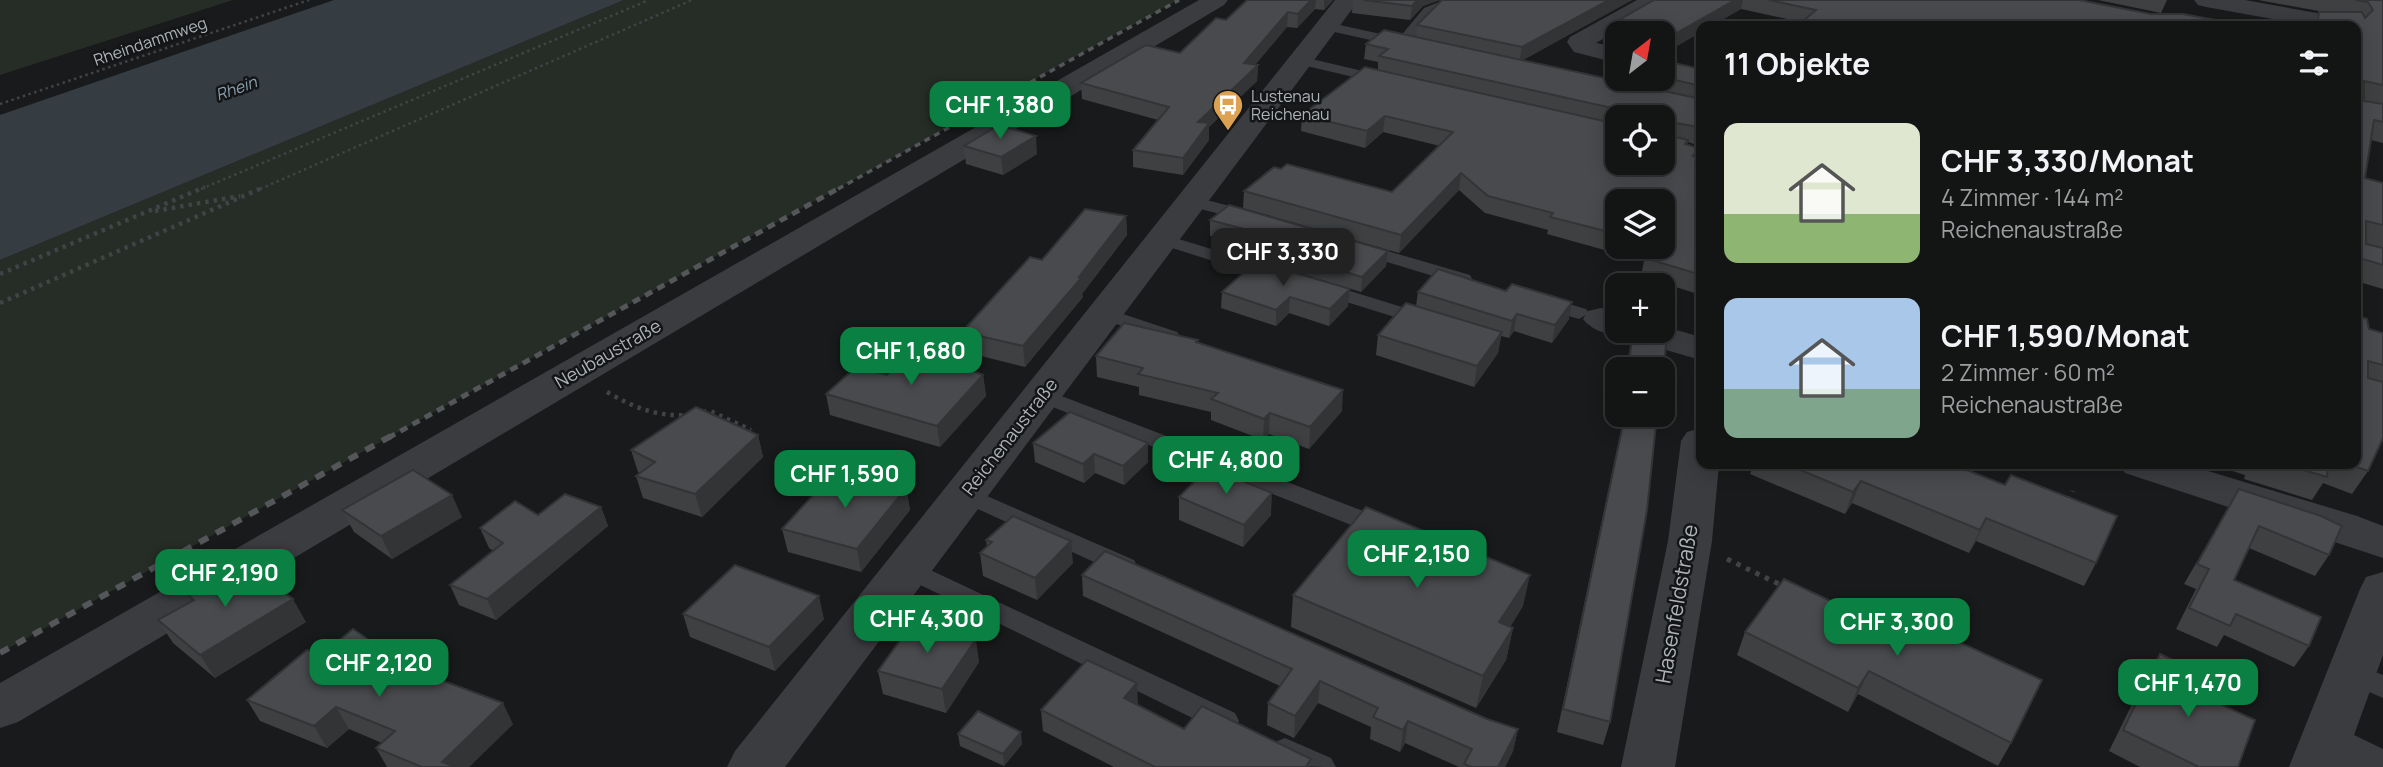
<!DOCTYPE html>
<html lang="de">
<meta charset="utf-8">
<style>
:root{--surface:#131414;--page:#202122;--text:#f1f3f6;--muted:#9d9ea0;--line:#323334;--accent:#0b8043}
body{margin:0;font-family:Manrope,sans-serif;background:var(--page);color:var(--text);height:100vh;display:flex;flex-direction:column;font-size:26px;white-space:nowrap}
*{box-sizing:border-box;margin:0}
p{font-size:23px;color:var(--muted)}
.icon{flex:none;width:38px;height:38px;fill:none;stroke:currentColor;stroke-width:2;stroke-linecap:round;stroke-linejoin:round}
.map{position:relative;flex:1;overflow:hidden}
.drawer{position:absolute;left:1696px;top:21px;width:665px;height:448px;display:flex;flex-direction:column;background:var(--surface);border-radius:14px;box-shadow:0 4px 18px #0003,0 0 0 2px var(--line)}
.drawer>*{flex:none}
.needle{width:46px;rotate:31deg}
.buttons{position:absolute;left:1605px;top:21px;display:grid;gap:14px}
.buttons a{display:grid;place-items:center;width:70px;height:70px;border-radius:14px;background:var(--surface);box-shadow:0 4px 18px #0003,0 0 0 2px var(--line);font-size:35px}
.price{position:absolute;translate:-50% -60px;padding:0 16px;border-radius:14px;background:var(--accent);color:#fff;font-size:23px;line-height:46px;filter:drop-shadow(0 2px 4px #0008)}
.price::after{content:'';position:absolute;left:50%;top:42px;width:21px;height:16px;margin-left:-10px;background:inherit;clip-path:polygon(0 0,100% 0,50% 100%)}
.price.active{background:#222;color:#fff}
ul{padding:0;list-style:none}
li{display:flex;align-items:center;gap:21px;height:175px;padding:0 28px}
li span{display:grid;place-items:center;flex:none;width:196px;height:140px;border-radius:14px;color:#555}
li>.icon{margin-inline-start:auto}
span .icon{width:84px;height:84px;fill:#fffc;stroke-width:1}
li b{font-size:30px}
h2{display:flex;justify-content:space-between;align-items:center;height:84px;padding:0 28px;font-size:30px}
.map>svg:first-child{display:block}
</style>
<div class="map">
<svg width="2383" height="767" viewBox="0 0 2383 767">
<rect width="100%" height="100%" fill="#191a1b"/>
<g fill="#262d26">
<path d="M0 0H233L0 75Z"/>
<path d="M624 0H1178L0 653V260Z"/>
</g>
<path fill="#353d43" d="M334 0H624L0 260V115Z"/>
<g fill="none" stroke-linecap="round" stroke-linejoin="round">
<g stroke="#414347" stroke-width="2.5" stroke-dasharray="2.5 3.5" stroke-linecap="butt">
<path d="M0 104 309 0"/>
<path d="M201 189 649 0"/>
<path d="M260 189 692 0"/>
</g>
<g stroke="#414347" stroke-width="4.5" stroke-dasharray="3.5 5" stroke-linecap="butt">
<path d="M155 211 240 196"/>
<path d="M0 274 205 187"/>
<path d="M0 303 264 187"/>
<path d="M607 392C633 407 657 417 687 415"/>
<path d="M703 412 710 411 751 430"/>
</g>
<g stroke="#414347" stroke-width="5" stroke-dasharray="4.5 6" stroke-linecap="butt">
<path d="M2068 501 2073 491"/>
<path d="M1727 559 1785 587"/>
<path d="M1836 605 1862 609 1899 627"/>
</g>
<g fill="#3b3c40" fill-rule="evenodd">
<path d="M1439 2 1445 6C1432 18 1419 31 1407 46L1402 47 1321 29 1319 26 1326 22 1399 38 1424 8Z"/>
<path d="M1299 56 1388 77 1390 80 1383 84 1294 63 1292 60Z"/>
<path d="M1191 196 1257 213 1260 217 1251 222 1185 205 1182 201Z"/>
<path d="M1162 234 1284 271 1286 275 1277 281 1156 243 1153 239 1156 235Z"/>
<path d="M1360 243 1470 275 1472 279 1463 285 1354 252 1351 248Z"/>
<path d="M1321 282 1431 316 1434 320 1424 326 1314 292 1312 288 1314 284Z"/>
<path d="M1544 297 1586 309 1589 313 1579 319 1537 307 1534 303Z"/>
<path d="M1105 308 1177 332 1180 336 1177 340 1170 342 1098 318 1095 314 1098 310Z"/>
<path d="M1043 389 1392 522 1395 528 1392 534 1383 536 1374 534 1035 400 1032 395 1035 390Z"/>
<path d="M966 487 1134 560 1137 566 1134 572 1125 575 1116 572 958 500 954 495 958 490Z"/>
<path d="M909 560 1235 713 1239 721 1235 729 1225 732 1215 729 900 575 896 569 900 563Z"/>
<path d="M2352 663 2383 675V698L2342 680 2338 673 2342 666Z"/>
<path d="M1285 738 1331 758 1336 767C1314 767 1282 767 1271 750L1275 742Z"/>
</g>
<g fill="#3b3c40" fill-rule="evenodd">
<path d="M1199 0H1228L1224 5 18 722 0 728V683Z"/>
<path d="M1335 0H1359L785 767H727L735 751Z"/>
<path d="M1637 0H1666L1662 5 1596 43 1617 47V63L1574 52 1567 42 1570 37Z"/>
<path d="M2194 0H2245L2350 19 2359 21 2362 26 2356 32V26H2312L2206 7 2198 5Z"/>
<path d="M1601 308 1617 312V331H1662V326L1701 337V360L1627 339 1623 333C1610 337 1591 330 1583 319L1588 311Z"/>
<path d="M1701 428V464H1719L1712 541 1675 767H1621L1668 541 1681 441 1687 432Z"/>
<path d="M2119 464H2185L2357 516 2383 526V558L2125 473Z"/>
<path d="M2383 572V655L2354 735 2383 749V767H2289L2360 589 2366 577Z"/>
</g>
<path stroke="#54565a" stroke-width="3.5" stroke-dasharray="6 5" stroke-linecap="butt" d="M838 189 1179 0"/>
<path stroke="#54565a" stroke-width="5" stroke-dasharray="8 6" stroke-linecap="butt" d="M388 438 841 187"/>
<path stroke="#54565a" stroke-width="6" stroke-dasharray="10 9" stroke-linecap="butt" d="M0 653 391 436"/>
</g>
<g fill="#3f4042" fill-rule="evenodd">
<path d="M1247 0H1333L1324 10 1315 9 1297 28 1287 27 1255 65H1258L1257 81 1209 127V140L1183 175 1133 167V150L1158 120 1082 99 1081 83 1180 53 1226 20Z"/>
<path d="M1353 0H1440L1423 6 1410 20 1352 13Z"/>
<path d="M1441 0H1632L1523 60 1614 80 1617 67V79H1662V55L1665 61 1701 69V135L1694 144 1688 142 1687 145 1697 157 1701 158V295L1641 276 1644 261 1547 234 1548 230 1485 213 1459 190 1399 253 1243 208 1244 191 1281 169 1392 192 1440 146 1383 132 1365 148 1301 131 1302 115 1378 70V62L1364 59 1366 44 1416 37 1417 25 1442 1ZM1617 117H1662L1617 163ZM1617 201 1662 247H1617Z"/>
<path d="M1654 0H2079L2151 14 1801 22 1741 9 1711 26H1701V32L1670 50 1662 48V33H1617V35H1616L1619 20Z"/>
<path d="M2098 0H2167L2161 13Z"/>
<path d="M2258 0H2383V143L2371 140 2365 178 2383 183V289L2356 281V26H2312L2319 12H2324Z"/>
<path d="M964 146 1037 154 1003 175 966 164Z"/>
<path d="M1126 216 1127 235 1082 294 1083 297 1025 367 965 352 962 332 1042 260Z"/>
<path d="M1210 220 1388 251 1386 266 1361 292 1269 264V251L1210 236Z"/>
<path d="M1256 261 1348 306 1329 326 1289 313 1276 326 1221 308 1222 292Z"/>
<path d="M1506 291 1569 319 1552 343 1514 331 1509 338 1501 336 1498 353 1474 387 1376 355 1378 335 1416 306 1418 292Z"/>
<path d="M2369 329 2383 333V438L2368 471 2352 494 2323 483 2312 500 2244 479 2245 475 2210 464H2356Z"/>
<path d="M1633 331 1662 369H1626Z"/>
<path d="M1198 343 1342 411 1309 449 1269 434 1263 440 1211 420V412L1139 395V387L1097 377 1096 356Z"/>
<path d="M887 375H983L986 396 940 447 830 415 826 394Z"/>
<path d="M1619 415H1657L1610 722 1603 745 1557 732 1623 421 1619 420Z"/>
<path d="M758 435 763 457 702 517 643 498 636 476 640 473 638 472 631 450Z"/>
<path d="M1033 443H1148V462L1124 485 1095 473 1084 483 1035 462Z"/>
<path d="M1754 464H1951L2096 563 2084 586 1976 541 1969 553 1852 503 1845 514 1750 474Z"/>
<path d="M906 488 910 510 861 572 788 552 782 529Z"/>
<path d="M2239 489 2329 555 2315 576 2249 548 2234 580 2309 646 2294 667 2224 635 2217 647 2176 629 2196 589 2184 584Z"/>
<path d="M1179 497 1271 515 1243 547 1179 520Z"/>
<path d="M601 507 608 526 496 620 459 605 450 585 493 551 489 548 480 528 538 515Z"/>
<path d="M342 510 462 517 392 559 354 532Z"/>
<path d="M986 540 1073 563 1037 600 983 576 980 553 987 547Z"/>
<path d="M1082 575 1487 719 1518 729 1513 751 1505 767H1459L1405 743 1400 752 1370 739 1371 727 1318 703 1294 738 1267 725 1268 703 1280 686 1083 596Z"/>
<path d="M1293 595 1523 606 1510 627 1513 628 1506 660 1476 708 1291 627Z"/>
<path d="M189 596 306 622 215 678 173 643 158 620 193 601Z"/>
<path d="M683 614 824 619 775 671 690 637Z"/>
<path d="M1892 630 2011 743 1998 766 1858 694 1848 712 1737 655 1745 632Z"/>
<path d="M2160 654 2238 767H2140L2109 751 2146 676Z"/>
<path d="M321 655 411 669 513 724 469 767H387L376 748 382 743 349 729 327 748 260 721 247 700Z"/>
<path d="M979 662 946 713 883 694 878 671Z"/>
<path d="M1138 704 1137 705 1184 729 1311 767H1114L1043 731 1041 710Z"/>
<path d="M958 734 1022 744 1004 766 960 746Z"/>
</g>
<g fill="#333436">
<path d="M1311 0H1316L1315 9 1297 28 1298 14Z"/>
<path d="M1324 0H1333L1324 10Z"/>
<path d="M1417 0H1440L1423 6 1410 20 1412 6Z"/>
<path d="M1609 0H1632L1519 62 1522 47Z"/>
<path d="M1735 0H1743L1741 9 1711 26H1701V32L1670 50 1673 35Z"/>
<path d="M1288 12 1287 27 1244 78V63Z"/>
<path d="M1258 65 1257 81 1209 127V140L1183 175V158L1198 122Z"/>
<path d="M1385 116 1383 132 1365 148 1367 131Z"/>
<path d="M1701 124V135L1694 144 1698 127Z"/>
<path d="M1036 136 1037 154 1003 175 1001 157Z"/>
<path d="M1461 173 1459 190 1399 253 1401 235Z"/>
<path d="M1126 216 1127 235 1082 294 1083 297 1025 367 1023 346Z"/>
<path d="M1388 251 1386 266 1361 292 1362 277Z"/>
<path d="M1350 289 1348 306 1329 326 1330 309Z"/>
<path d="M1290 297 1289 313 1276 326V310Z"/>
<path d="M1572 302 1569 319 1552 343 1555 325Z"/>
<path d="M1517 314 1514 331 1509 338 1512 321Z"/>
<path d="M1502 332 1498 353 1474 387 1477 366Z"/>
<path d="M983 375 986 396 940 447 937 426Z"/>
<path d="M1343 390 1342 411 1309 449 1310 427Z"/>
<path d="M1270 413 1269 434 1263 440 1264 419Z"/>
<path d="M758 435 763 457 702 517 695 494Z"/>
<path d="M1148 443V462L1124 485 1123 466Z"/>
<path d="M1094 454 1095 473 1084 483 1083 464Z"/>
<path d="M1861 481 1852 503 1845 514 1853 492Z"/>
<path d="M906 488 910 510 861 572 857 549Z"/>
<path d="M1272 493 1271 515 1243 547 1244 525Z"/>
<path d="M452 495 462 517 392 559 381 536Z"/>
<path d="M601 507 608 526 496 620 487 599Z"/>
<path d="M1986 518 1976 541 1969 553 1980 530Z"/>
<path d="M1071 541 1073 563 1037 600 1035 578Z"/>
<path d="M1530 575 1523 606 1493 654 1499 622Z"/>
<path d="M819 596 824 619 775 671 769 647Z"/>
<path d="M293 599 306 622 215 678 200 655Z"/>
<path d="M1513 628 1506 660 1476 708 1483 676Z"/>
<path d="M976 639 979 662 946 713 942 689Z"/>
<path d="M1869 671 1858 694 1848 712 1858 688Z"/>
<path d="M1320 681 1318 703 1294 738 1295 716Z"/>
<path d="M1137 683 1138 704 1125 719 1124 698Z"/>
<path d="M503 703 513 724 469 767H445L442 762Z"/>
<path d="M336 707 349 729 327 748 314 726Z"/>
<path d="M1408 721 1405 743 1400 752 1403 730Z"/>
<path d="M1518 729 1513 751 1505 767H1498Z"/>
<path d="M1021 732 1022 744 1004 766 1003 754Z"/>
</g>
<g fill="#494a4d" stroke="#333436" stroke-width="2">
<path d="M1247 0H1311L1298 14 1288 12 1244 63 1258 65 1198 122 1209 123 1183 158 1133 150 1169 107 1081 83 1146 45 1180 53 1216 18 1226 20Z"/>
<path d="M1363 0H1417L1412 6Z"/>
<path d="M1442 0H1609L1522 47 1417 25Z"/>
<path d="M1654 0H1735L1673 35 1619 20Z"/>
<path d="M1769 0H2079L2151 14H2183L2221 21 2219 26H1797L1816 10Z"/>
<path d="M2355 0H2383V85L2364 81V101L2383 104V122L2374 120 2365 178 2383 183V225L2366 221V244L2383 248V265L2356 257V26H2317L2319 12H2362L2365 18 2373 10 2368 2Z"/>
<path d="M1384 30 1701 99V124L1698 127 1664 121V134L1688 140 1685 144 1699 148 1693 156 1701 158V275L1645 258 1652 247H1662V201H1617V234L1550 217 1553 213 1488 196 1461 173 1401 235 1244 191 1274 167 1281 169 1287 164 1392 192 1453 132 1385 116 1367 131 1302 115 1365 67 1617 124V163H1662V117H1622L1621 110 1379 56 1388 49 1366 44Z"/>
<path d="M1662 55 1665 61 1701 69V86L1662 77Z"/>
<path d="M999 125 1036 136 1001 157 964 146Z"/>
<path d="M1229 205 1388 251 1362 277 1270 249 1281 239 1210 220Z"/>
<path d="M1085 209 1126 216 1079 277H1082L1023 346 962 332 1030 257 1042 260Z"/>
<path d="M1256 261 1350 289 1330 309 1290 297 1276 310 1222 292Z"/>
<path d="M1438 269 1506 291 1512 284 1572 302 1555 325 1517 314 1512 321 1418 292Z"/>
<path d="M1406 303 1502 332 1477 366 1378 335Z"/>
<path d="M2356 315 2367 319 2369 329 2383 333V365L2368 361V378L2383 382V438L2368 471 2348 464H2356Z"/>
<path d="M1124 323 1198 340 1196 342 1343 390 1310 427 1270 413 1264 419 1211 399 1218 393 1138 374 1143 368 1096 356Z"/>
<path d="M1633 331 1667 336 1662 382V369H1628Z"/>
<path d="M914 347 983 375 937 426 826 394 856 367 887 375Z"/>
<path d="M696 407 758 435 695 494 636 476 655 462 631 450Z"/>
<path d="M1070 412 1148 443 1123 466 1094 454 1083 464 1033 443Z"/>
<path d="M1625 415H1657L1647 510 1610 722 1563 709Z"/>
<path d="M1786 464H1951L2005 485 2011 475 2117 516 2096 563 1986 518 1980 530 1861 481 1853 492Z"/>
<path d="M2283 464H2328L2327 477Z"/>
<path d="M1209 467 1272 493 1244 525 1179 497Z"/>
<path d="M413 470 452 495 381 536 342 510Z"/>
<path d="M835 471 906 488 857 549 782 529Z"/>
<path d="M2239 489 2321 516 2342 526 2329 555 2259 526 2234 580 2321 617 2309 646 2236 614 2230 626 2189 608 2209 569 2197 564Z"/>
<path d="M565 494 601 507 487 599 450 585 503 543 480 528 515 501 538 515Z"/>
<path d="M1366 507 1530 575 1499 622 1513 628 1483 676 1293 595Z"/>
<path d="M1013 516 1071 541 1035 578 980 553 992 542 986 540Z"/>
<path d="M1105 551 1487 719 1518 729 1498 767H1472L1464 764 1472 749 1408 721 1403 730 1373 717 1378 708 1320 681 1295 716 1268 703 1292 669 1082 575Z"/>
<path d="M245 564 293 599 200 655 158 620 194 600 189 596Z"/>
<path d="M735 565 819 596 769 647 683 614Z"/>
<path d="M1784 579 1892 630 1900 615 2042 680 2011 743 1869 671 1858 688 1745 632Z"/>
<path d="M914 621 976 639 942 689 878 671Z"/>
<path d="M353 629 411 669 503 703 442 762 456 767H422L376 748 395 731 336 707 314 726 247 700 307 650 321 655Z"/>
<path d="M2160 654 2202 674 2194 692 2255 720 2238 767H2199L2123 730Z"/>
<path d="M1087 660 1137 683 1124 698 1184 729 1202 706 1311 759 1306 767H1155L1041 710Z"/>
<path d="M978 711 1021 732 1003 754 958 734Z"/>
</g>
<defs>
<g id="bus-pin" transform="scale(1.575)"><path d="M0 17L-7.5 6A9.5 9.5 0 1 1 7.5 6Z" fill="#dca151" stroke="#141516"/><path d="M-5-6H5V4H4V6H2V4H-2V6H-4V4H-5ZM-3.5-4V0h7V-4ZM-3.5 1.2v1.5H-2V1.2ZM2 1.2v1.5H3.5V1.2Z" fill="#fff"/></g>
</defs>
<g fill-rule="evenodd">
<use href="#bus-pin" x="1228" y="105"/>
</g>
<g text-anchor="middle" stroke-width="5" stroke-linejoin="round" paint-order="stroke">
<g font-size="16" fill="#aeb2b9" stroke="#141516">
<text transform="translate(150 41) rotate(-19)" y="6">Rheindammweg</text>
</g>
<g font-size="16" font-style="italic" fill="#89a1af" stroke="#141516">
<text transform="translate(236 88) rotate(-20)" y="6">Rhein</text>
</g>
<g font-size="16" fill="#aeb2b9" stroke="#141516" text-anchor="start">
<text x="1251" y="102">Lustenau<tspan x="1251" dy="18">Reichenau</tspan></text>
</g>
<g font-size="18" fill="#aeb2b9" stroke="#141516">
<text transform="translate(608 354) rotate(-30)" y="6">Neubaustraße</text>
<text transform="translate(1010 437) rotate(-52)" y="6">Reichenaustraße</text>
</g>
<g font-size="21" fill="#aeb2b9" stroke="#141516">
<text transform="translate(1677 604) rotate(-80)" y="7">Hasenfeldstraße</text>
</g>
</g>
</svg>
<div class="buttons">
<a><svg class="needle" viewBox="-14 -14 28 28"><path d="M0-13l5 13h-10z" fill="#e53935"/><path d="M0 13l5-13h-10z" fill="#9d9ea0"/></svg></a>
<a><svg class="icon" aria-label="locate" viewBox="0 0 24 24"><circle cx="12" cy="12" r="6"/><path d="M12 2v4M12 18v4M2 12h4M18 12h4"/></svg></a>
<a><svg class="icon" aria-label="layers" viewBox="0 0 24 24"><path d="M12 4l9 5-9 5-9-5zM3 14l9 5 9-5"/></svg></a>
<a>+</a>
<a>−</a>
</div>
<b class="price" style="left:1000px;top:141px">CHF 1,380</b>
<b class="price active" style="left:1283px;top:288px">CHF 3,330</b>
<b class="price" style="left:911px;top:387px">CHF 1,680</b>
<b class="price" style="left:1226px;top:496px">CHF 4,800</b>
<b class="price" style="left:845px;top:510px">CHF 1,590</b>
<b class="price" style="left:1417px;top:590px">CHF 2,150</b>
<b class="price" style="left:225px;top:609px">CHF 2,190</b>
<b class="price" style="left:927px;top:655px">CHF 4,300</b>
<b class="price" style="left:1897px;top:658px">CHF 3,300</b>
<b class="price" style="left:379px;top:699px">CHF 2,120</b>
<b class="price" style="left:2188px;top:719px">CHF 1,470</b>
<section class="drawer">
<h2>11 Objekte<svg class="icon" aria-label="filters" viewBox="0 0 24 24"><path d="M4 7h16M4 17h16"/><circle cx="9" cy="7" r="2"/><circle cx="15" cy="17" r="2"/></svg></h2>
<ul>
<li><span style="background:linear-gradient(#dfe7d0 65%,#8fb573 0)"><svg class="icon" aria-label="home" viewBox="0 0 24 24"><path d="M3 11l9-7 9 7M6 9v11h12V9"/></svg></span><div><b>CHF 3,330/Monat</b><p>4 Zimmer · 144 m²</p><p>Reichenaustraße</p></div></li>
<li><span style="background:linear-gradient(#a9c7e8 65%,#7fa58c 0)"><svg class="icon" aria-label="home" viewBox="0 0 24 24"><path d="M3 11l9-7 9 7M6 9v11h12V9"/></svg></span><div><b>CHF 1,590/Monat</b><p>2 Zimmer · 60 m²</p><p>Reichenaustraße</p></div></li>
</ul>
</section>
</div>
